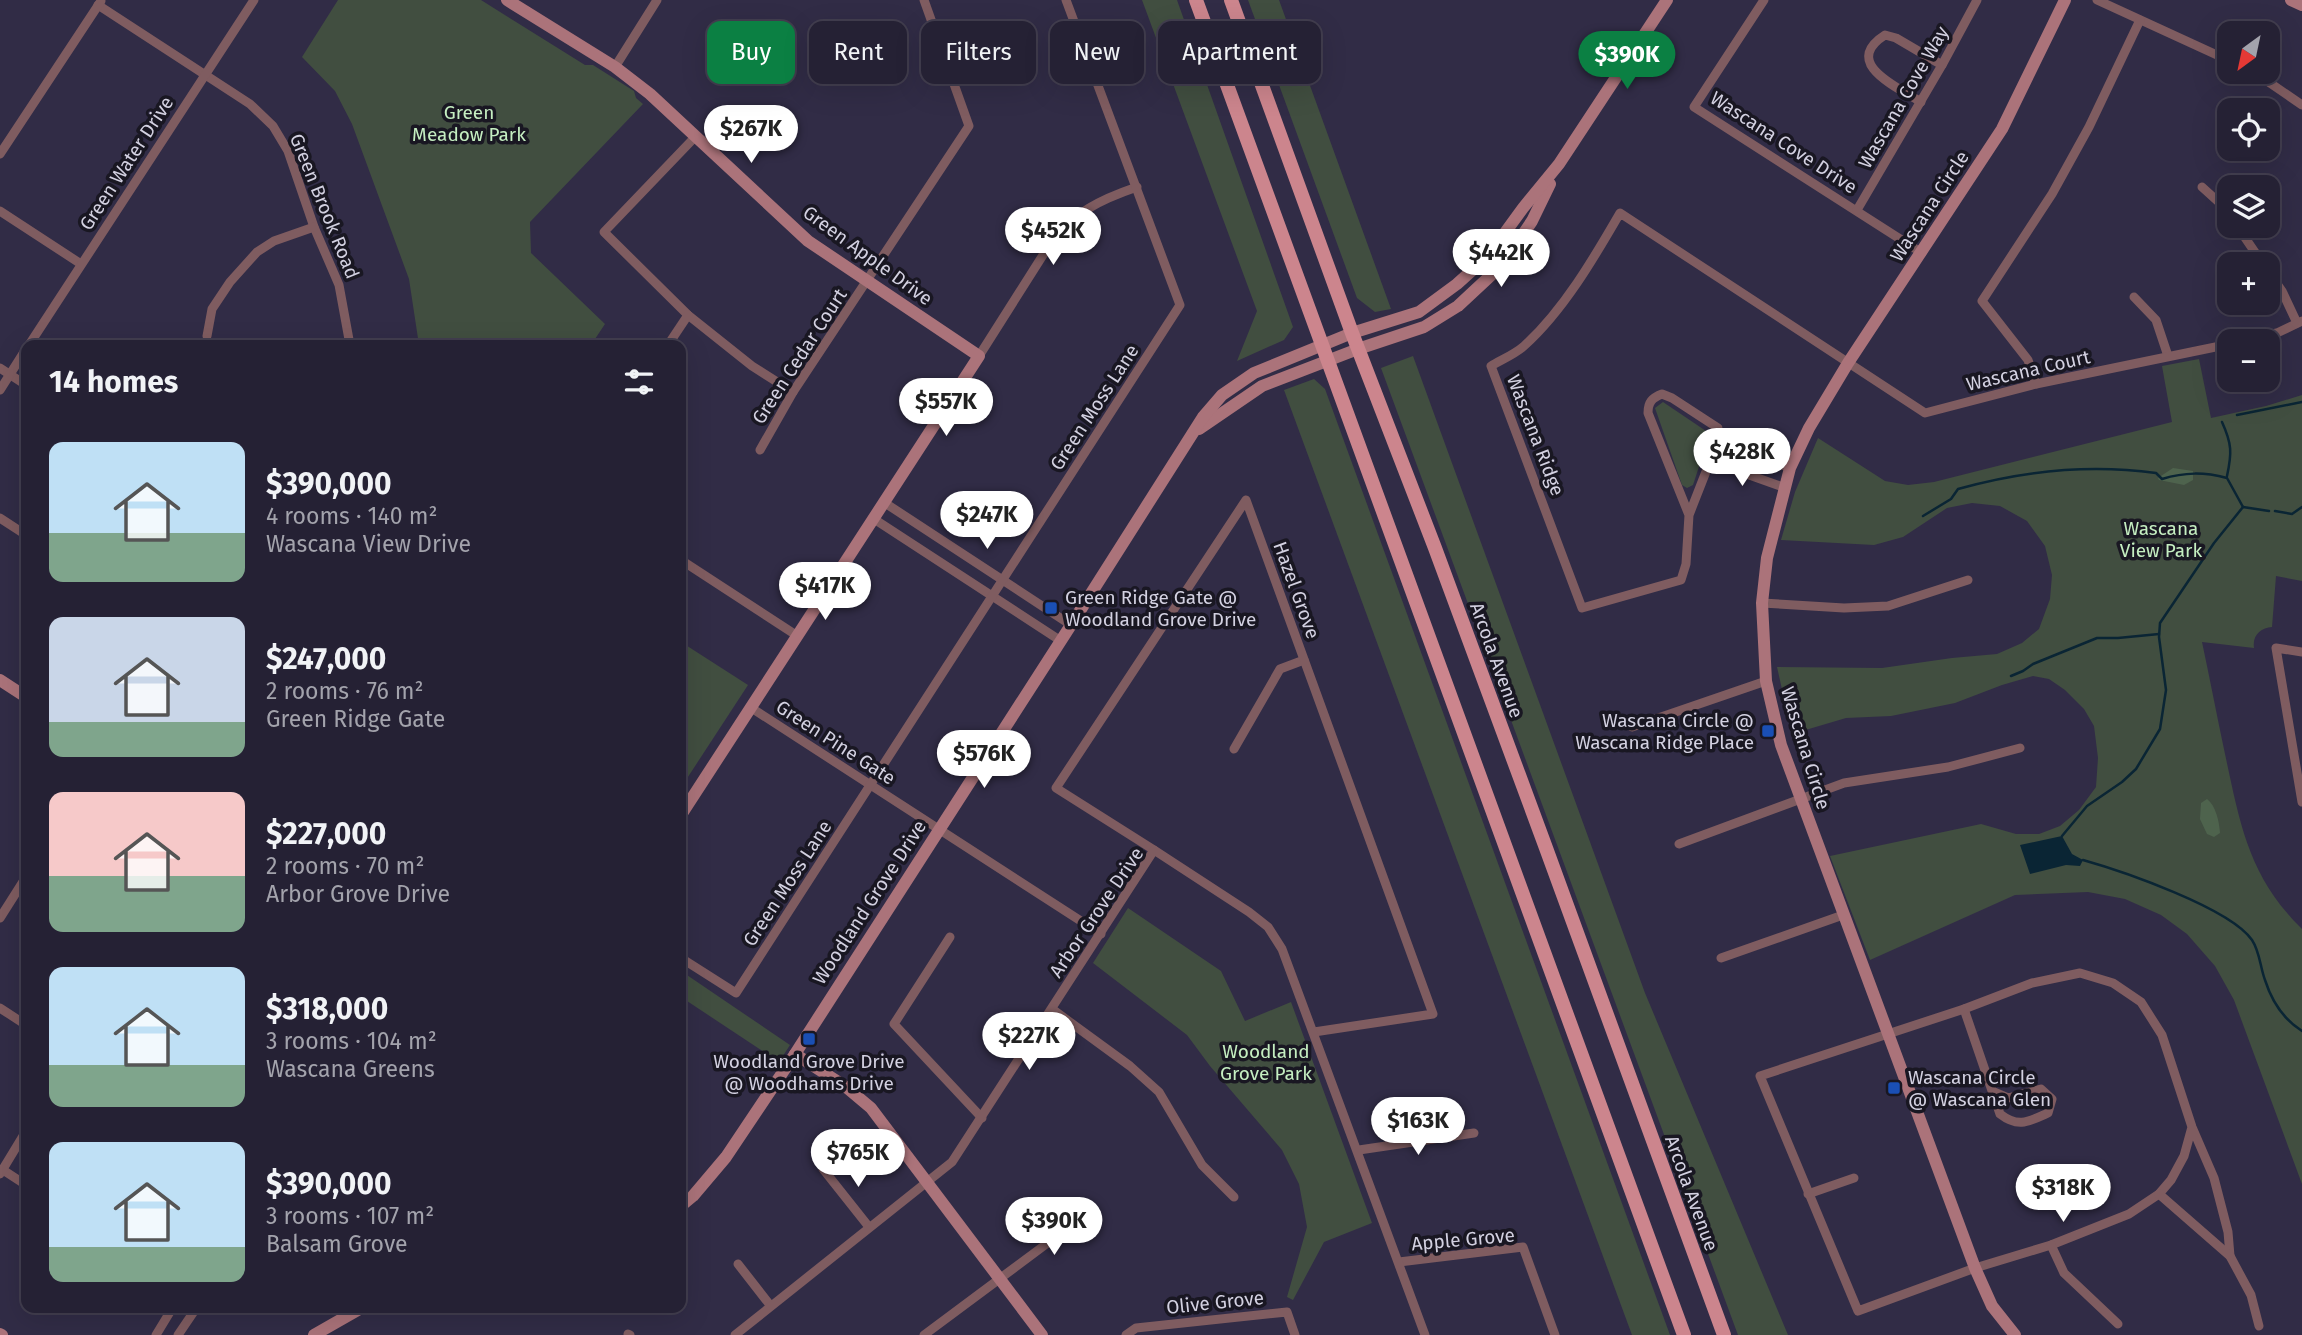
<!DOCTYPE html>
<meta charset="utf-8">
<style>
:root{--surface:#252134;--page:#312e40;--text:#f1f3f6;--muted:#a3a3ac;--line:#423e4f;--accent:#0b8043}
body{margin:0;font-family:"Fira Sans",sans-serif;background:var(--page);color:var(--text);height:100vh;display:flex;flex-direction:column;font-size:26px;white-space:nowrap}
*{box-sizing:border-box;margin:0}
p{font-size:23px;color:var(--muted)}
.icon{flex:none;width:38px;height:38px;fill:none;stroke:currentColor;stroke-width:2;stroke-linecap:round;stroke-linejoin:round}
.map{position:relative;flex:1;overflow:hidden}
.details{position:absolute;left:21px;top:340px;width:665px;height:973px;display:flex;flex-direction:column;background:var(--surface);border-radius:14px;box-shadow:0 7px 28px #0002,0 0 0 2px var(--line)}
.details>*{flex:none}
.banner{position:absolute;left:707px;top:21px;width:665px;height:63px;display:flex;gap:14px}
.needle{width:46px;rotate:213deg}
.buttons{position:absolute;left:2217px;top:21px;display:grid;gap:14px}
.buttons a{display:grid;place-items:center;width:63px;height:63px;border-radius:14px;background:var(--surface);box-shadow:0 7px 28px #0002,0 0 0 2px var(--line);font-size:35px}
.price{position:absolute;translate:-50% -60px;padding:0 16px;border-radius:24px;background:#fff;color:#222;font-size:23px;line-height:46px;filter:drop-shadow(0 2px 4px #0008)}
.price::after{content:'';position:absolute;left:50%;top:42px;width:21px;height:16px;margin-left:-10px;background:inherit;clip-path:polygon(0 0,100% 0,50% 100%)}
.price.on{background:var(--accent);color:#fff}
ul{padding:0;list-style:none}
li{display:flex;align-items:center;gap:21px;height:175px;padding:0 28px}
li span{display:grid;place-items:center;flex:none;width:196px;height:140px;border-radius:14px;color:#555}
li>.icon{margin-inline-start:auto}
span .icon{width:84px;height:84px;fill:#fffc;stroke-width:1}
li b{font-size:30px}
h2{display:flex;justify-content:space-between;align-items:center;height:84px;padding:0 28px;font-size:30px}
.chip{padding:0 24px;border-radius:14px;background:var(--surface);box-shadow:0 7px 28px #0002,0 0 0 2px var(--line);font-size:24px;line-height:63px}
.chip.on{background:var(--accent);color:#fff}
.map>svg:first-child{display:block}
</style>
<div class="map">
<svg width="2302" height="1335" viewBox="0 0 2302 1335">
<rect width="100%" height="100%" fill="#312c46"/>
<g fill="#414e40">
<path d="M338 0H481L585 65H593L634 91 636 98 643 104 530 222 531 253 605 324 591 345H419L409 279 352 124 335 91 302 57Z"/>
<path d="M1142 0H1177L1293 327 1284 340 1237 361 1257 311Z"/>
<path d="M1248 0H1279L1391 309 1375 312 1357 298Z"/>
<path d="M1413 356 1645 993 1788 1335H1738L1381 368Z"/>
<path d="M2199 359 2211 418 2266 406 2302 395V581L2276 576 2272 627C2261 628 2252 635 2254 648L2202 642C2210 679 2217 717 2225 754 2240 823 2248 876 2302 929V1184L2234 1000 2215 966 2187 934 2161 915 2125 899 2088 892 2015 895 1870 960 1830 856 1981 824 2016 834H2039L2060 826 2079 810 2096 787 2098 758 2094 726 2084 709 2065 690 2049 679 2033 676 2002 685 1955 703 1891 716 1846 718 1792 734 1777 667 1882 668 1952 658 1997 654 2022 643 2039 629 2050 599 2052 575 2045 546 2027 521 2000 506 1972 503 1947 508 1903 537 1874 545 1781 540 1795 492 1818 438 1885 481 1908 485 1934 482 2172 422 2162 366Z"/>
<path d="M1314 379 1325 389 1670 1335H1632L1284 390Z"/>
<path d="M1663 402 1706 431 1709 436 1693 485 1687 488 1682 485 1655 408Z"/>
<path d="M681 642 748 685 684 783 681 781Z"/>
<path d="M1128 908 1221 971 1245 1021 1291 1002 1372 1223 1324 1242 1293 1300 1287 1297 1307 1227 1299 1184 1282 1150 1210 1066 1187 1035 1093 963Z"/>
<path d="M681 971 790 1045 779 1062 681 997Z"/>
</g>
<g fill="#4e634d">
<path d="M2173 468 2193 471V480L2184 485 2159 480 2158 478Z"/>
<path d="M2207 799C2216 806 2219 821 2220 833L2214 837 2207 834 2200 819 2201 803Z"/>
</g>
<path fill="#0a2534" d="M2062 836 2072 854 2083 860 2080 866 2066 865 2030 874 2020 845Z"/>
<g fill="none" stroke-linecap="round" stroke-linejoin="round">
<g stroke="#0a2534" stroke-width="2.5">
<path d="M2237 415 2302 402"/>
<path d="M2222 422C2232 444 2232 453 2227 476"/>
<path d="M2243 507 2269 511"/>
<path d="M2275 511 2292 514 2302 507"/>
<path d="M1923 516 1951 499 1958 489C2022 471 2090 464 2156 473L2162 479C2185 472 2204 472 2227 478L2243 507"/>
<path d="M2011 676 2023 671 2033 664 2097 638H2118L2159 634"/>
<path d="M2062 836 2087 806 2122 782 2136 769 2160 729 2166 690 2159 637 2160 623 2214 543 2243 507"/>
<path d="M2083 860C2122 871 2230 908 2252 940 2260 952 2260 967 2265 980 2272 1002 2283 1019 2302 1031"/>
</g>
<g stroke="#7f5c60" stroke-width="9">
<path d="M1764 0 1694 107 1922 253"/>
<path d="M2097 0 2230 61"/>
<path d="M98 5 250 104 273 126 288 151 314 227 339 285 350 345"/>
<path d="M615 67 657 0"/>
<path d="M2254 72 2302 105"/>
<path d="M1921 102C1897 87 1841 63 1885 35L1896 38 1942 65"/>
<path d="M696 136 604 232 688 315 752 366 793 392"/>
<path d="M0 154 101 1"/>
<path d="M2202 187 2223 206 2230 215"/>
<path d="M1857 210 1942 65 1977 0"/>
<path d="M0 211 81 264"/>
<path d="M2237 226 2263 264"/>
<path d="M2268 271 2282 291 2297 323"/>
<path d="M2134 297 2156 320 2168 356"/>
<path d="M207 336 212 309 230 282 257 252 274 241 314 227"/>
<path d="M2240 341 2277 333 2302 321"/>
<path d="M29 345 254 0"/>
<path d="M668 345 688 315"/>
<path d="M979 356 1050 244C1075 212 1099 200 1137 187"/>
<path d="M0 368 26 385"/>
<path d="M2036 384 2028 360 1982 301 2052 194 2089 127 2140 20"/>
<path d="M0 390 26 349"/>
<path d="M1718 441 1790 468"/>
<path d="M760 450 793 392 969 126 924 0"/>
<path d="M1710 461 1783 487"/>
<path d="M885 503 1071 625"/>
<path d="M1689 515 1648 413C1648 402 1652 398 1662 394L1672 398 1718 428V441L1689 515 1686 564 1681 580 1582 608 1491 366C1501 360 1515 354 1524 346 1563 311 1594 258 1620 213L1925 413 2036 384 2230 344"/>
<path d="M0 518 26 535"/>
<path d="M874 519 1061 641"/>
<path d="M681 560 796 635"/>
<path d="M1762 603 1844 608 1888 606 1968 580"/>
<path d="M2302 652 2276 648 2302 802"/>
<path d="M750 707 1101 934"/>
<path d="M1632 727 1766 681"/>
<path d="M1234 749 1280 669 1304 660"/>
<path d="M1679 844 1844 783 1948 767 2020 748"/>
<path d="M1154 850 1056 788 1246 500 1433 1014 1314 1032"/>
<path d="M0 918 26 877"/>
<path d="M950 937 894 1024 982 1118"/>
<path d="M681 958 736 993 1180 305 1066 0"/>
<path d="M1721 958 1843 915"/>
<path d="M0 1008 26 1025"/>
<path d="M1052 1009 1130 1066 1159 1092 1202 1165 1234 1197"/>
<path d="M1964 1009 2000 1114C2018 1128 2028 1122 2048 1113L2052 1099 2041 1089 2008 1098 1994 1092"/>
<path d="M2192 1127 2184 1156 2171 1180 2159 1194 2129 1214 2051 1245 1975 1268 1858 1311 1760 1076 1964 1009 2032 983 2080 973 2113 983 2141 1002 2162 1035 2192 1127 2214 1178 2228 1232 2230 1256"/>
<path d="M1359 1150 1474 1133"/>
<path d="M823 1169 869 1227"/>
<path d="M3 1170 26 1185"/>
<path d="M0 1174 26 1131"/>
<path d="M1808 1194 1854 1178"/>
<path d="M2159 1194 2230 1256 2251 1295 2259 1326"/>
<path d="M2051 1245 2064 1273 2118 1324"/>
<path d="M1399 1262 1523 1247 1555 1335"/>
<path d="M738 1264 770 1305"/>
<path d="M628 1334 630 1335"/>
<path d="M156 1335 173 1307"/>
<path d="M178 1335 197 1307"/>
<path d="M735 1335 952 1162 1154 850 1249 912 1268 927 1282 949 1425 1335"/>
<path d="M924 1335 1049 1242 1082 1207"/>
<path d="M1126 1335 1136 1328 1287 1312 1295 1335"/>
</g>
<g stroke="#ab737a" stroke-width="12">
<path d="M507 0 615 67 650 94 808 241 979 356 681 815"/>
<path d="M2291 0 2302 5"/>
<path d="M1199 429 1262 386 1358 349 1424 327 1458 306 1502 265 1532 221 1550 184"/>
<path d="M0 680 26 697"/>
<path d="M795 1054 846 1087 871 1108 1042 1335"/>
<path d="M681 1206 693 1196 726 1157 795 1054 1071 625 1203 417 1222 395 1254 373 1352 333 1419 312 1457 284 1488 256 1523 208 1559 164 1667 0"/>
<path d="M0 1334 2 1335"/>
<path d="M314 1335 363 1307"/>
<path d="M2015 1335 1992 1306 1975 1268 1781 745 1766 681 1762 603 1767 558 1790 468 1809 428 1848 363 2002 129 2065 0"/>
</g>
<g stroke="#cc858d" stroke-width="14">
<path d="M1196 0 1684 1335"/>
<path d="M1231 0 1352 333 1435 548 1546 848 1724 1335"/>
</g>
</g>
<g fill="#1a4fb4" stroke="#191722" stroke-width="2.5">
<rect x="1044" y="601" width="14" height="14" rx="3.5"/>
<rect x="1761" y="724" width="14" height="14" rx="3.5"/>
<rect x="802" y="1032" width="14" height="14" rx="3.5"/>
<rect x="1887" y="1081" width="14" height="14" rx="3.5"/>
</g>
<g text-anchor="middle" stroke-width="7" stroke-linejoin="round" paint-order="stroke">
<g font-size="19" fill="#d3d1e1" stroke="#191722">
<text transform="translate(1903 97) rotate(-60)" y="7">Wascana Cove Way</text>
<text transform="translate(1784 142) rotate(33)" y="7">Wascana Cove Drive</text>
<text transform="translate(126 163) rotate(-57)" y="7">Green Water Drive</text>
<text transform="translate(325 206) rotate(68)" y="7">Green Brook Road</text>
<text transform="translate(1929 206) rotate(-57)" y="7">Wascana Circle</text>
<text transform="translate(868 255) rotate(36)" y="7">Green Apple Drive</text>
<text transform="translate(799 356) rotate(-57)" y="7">Green Cedar Court</text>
<text transform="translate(2028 370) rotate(-13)" y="7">Wascana Court</text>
<text transform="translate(1094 407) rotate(-57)" y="7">Green Moss Lane</text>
<text transform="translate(1536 435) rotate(69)" y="7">Wascana Ridge</text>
<text transform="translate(1297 590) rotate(70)" y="7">Hazel Grove</text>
<text transform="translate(1497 660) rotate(70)" y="7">Arcola Avenue</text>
<text transform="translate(836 742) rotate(33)" y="7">Green Pine Gate</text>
<text transform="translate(1806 748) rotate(73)" y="7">Wascana Circle</text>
<text transform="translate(787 883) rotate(-57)" y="7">Green Moss Lane</text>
<text transform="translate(869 902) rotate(-57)" y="7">Woodland Grove Drive</text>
<text transform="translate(1096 912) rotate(-56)" y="7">Arbor Grove Drive</text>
<text transform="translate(1692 1193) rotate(70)" y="7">Arcola Avenue</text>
<text transform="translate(1463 1239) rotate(-5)" y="7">Apple Grove</text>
<text transform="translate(1215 1302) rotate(-6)" y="7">Olive Grove</text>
</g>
<g font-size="19" fill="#c5eec1" stroke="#191722">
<text x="469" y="119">Green<tspan x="469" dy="22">Meadow Park</tspan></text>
<text x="2161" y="535">Wascana<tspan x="2161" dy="22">View Park</tspan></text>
<text x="1266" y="1058">Woodland<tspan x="1266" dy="22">Grove Park</tspan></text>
</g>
<g font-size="19" fill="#d3d1e1" stroke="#191722" text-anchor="start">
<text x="1065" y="604">Green Ridge Gate @<tspan x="1065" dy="22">Woodland Grove Drive</tspan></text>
<text x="1754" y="727" text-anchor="end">Wascana Circle @<tspan x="1754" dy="22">Wascana Ridge Place</tspan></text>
<text x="809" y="1068" text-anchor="middle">Woodland Grove Drive<tspan x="809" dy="22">@ Woodhams Drive</tspan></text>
<text x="1908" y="1084">Wascana Circle<tspan x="1908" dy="22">@ Wascana Glen</tspan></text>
</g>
</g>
</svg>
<div class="buttons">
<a><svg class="needle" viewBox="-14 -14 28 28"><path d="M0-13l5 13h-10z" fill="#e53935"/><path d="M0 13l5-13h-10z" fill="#a3a3ac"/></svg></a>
<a><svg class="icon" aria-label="locate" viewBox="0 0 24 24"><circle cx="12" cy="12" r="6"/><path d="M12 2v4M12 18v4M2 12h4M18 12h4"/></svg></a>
<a><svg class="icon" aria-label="layers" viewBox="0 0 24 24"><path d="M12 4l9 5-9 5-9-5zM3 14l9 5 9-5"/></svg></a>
<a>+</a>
<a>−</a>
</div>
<b class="price on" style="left:1627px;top:91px">$390K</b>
<b class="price" style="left:751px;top:165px">$267K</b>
<b class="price" style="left:1053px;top:267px">$452K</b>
<b class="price" style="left:1501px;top:289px">$442K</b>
<b class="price" style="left:946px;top:438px">$557K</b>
<b class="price" style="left:1742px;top:488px">$428K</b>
<b class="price" style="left:987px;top:551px">$247K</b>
<b class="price" style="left:825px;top:622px">$417K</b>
<b class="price" style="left:984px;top:790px">$576K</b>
<b class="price" style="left:1029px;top:1072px">$227K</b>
<b class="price" style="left:1418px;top:1157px">$163K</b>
<b class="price" style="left:858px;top:1189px">$765K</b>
<b class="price" style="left:2063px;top:1224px">$318K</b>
<b class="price" style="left:1054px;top:1257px">$390K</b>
<div class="banner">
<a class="chip on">Buy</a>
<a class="chip">Rent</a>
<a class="chip">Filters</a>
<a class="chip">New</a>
<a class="chip">Apartment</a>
</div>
<section class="details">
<h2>14 homes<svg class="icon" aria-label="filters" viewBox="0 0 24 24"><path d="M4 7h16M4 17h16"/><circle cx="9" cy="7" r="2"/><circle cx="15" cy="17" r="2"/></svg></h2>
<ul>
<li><span style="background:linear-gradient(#bfe0f5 65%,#7fa58c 0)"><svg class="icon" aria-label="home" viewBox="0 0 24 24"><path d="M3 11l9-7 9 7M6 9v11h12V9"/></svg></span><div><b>$390,000</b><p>4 rooms · 140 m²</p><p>Wascana View Drive</p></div></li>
<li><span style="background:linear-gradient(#c9d6e8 75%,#7fa58c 0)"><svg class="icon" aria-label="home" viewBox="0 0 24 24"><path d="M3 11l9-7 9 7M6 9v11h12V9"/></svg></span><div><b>$247,000</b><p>2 rooms · 76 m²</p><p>Green Ridge Gate</p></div></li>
<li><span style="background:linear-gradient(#f6c9c9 60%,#7fa58c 0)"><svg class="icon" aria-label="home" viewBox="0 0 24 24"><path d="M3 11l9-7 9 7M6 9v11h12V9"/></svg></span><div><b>$227,000</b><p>2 rooms · 70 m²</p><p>Arbor Grove Drive</p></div></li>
<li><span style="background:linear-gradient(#bfe0f5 70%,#7fa58c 0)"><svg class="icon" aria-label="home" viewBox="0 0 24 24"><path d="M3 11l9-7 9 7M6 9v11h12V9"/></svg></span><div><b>$318,000</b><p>3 rooms · 104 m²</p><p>Wascana Greens</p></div></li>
<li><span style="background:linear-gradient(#bfe0f5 75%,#7fa58c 0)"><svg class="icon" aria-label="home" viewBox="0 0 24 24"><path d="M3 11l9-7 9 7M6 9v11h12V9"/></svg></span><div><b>$390,000</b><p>3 rooms · 107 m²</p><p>Balsam Grove</p></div></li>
</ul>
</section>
</div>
